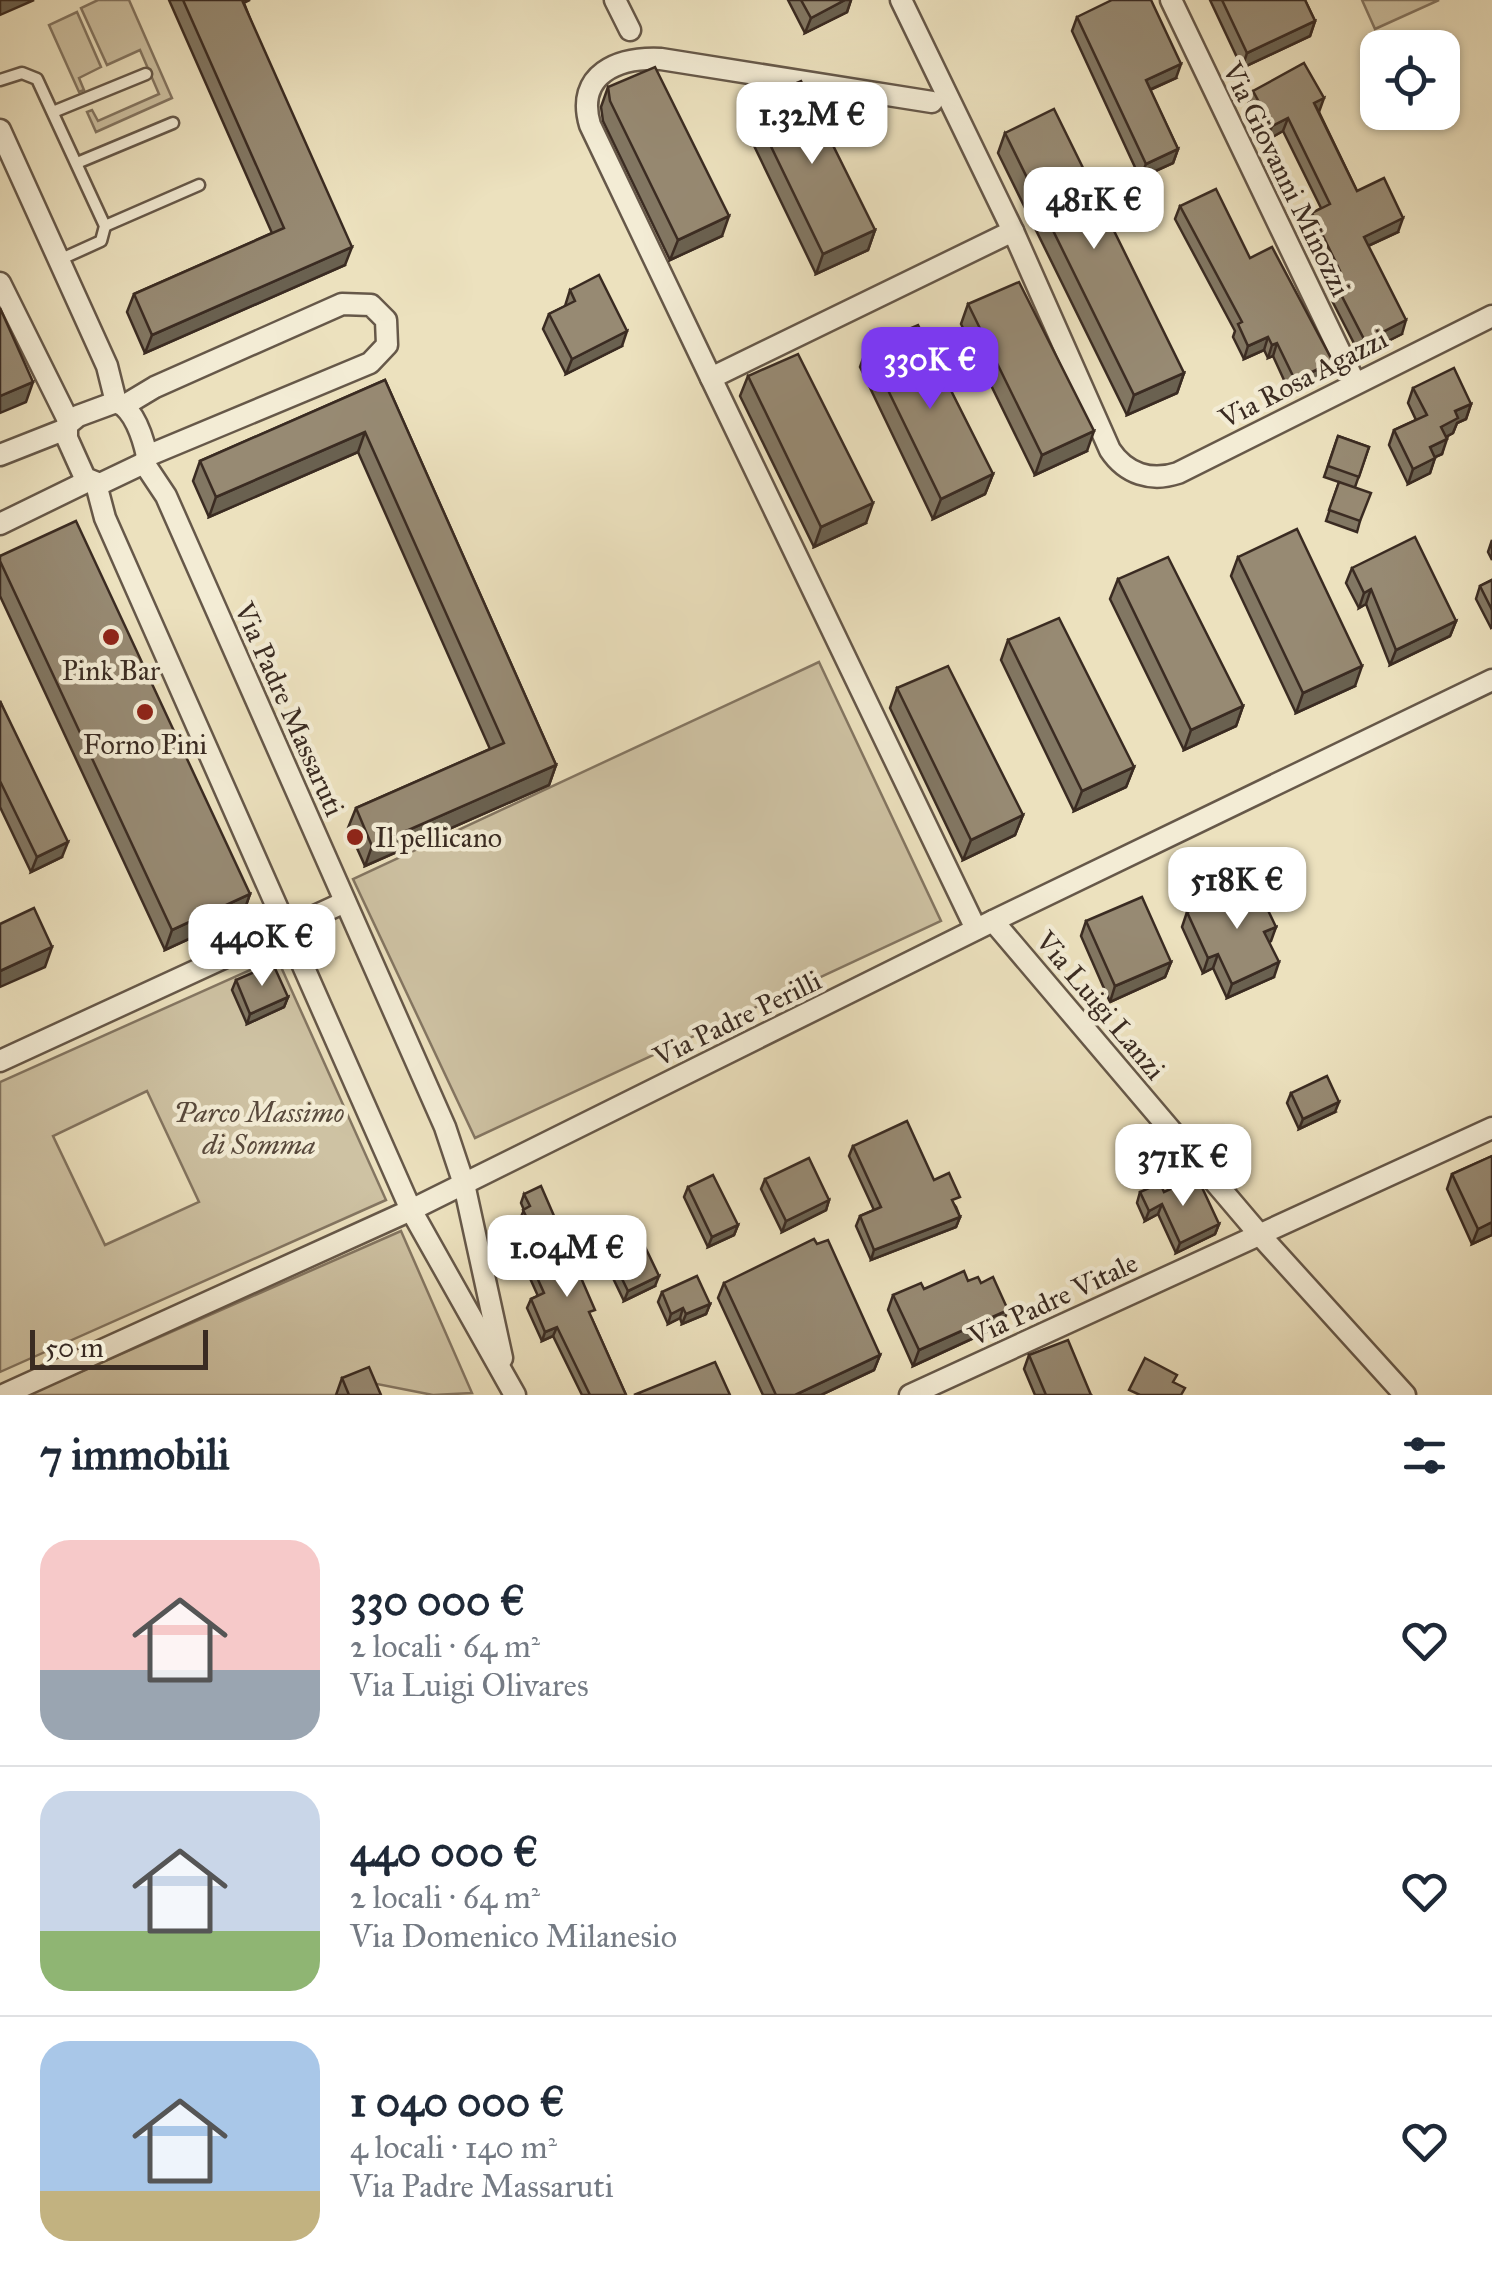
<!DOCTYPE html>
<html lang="it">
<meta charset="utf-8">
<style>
:root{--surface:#fff;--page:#f2f2f3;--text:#1f2937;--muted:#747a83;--line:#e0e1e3;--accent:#7c3aed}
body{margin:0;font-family:"IM FELL Great Primer",serif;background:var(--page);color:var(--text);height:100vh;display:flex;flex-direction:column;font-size:38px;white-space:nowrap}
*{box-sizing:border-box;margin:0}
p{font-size:32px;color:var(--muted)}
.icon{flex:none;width:55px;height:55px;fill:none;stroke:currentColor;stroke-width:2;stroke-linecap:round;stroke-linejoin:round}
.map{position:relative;height:1395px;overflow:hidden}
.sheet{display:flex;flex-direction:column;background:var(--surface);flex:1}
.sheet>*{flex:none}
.fabs{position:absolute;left:1360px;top:30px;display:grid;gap:20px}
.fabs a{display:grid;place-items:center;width:100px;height:100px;border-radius:20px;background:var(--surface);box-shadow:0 2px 8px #0004;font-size:50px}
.scale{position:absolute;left:30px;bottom:25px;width:178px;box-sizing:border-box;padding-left:10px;border:5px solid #3a2b22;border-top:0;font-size:28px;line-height:35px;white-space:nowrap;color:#3a2b22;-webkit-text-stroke:8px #f3ecd5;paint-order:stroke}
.price{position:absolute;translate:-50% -85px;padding:0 22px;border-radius:20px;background:#fff;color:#222;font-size:32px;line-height:65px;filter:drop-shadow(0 2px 5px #0008)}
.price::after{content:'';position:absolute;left:50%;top:60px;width:30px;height:22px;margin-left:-15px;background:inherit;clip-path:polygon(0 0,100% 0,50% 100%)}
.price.current{background:var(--accent);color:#fff}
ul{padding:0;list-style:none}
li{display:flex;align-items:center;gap:30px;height:250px;padding:0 40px}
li+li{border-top:2px solid var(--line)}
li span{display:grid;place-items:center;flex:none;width:280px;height:200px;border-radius:30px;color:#555}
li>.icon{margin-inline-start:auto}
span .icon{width:120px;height:120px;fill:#fffc;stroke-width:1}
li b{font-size:42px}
h2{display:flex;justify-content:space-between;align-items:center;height:120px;padding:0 40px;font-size:42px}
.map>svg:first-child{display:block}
</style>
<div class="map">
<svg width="1492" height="1395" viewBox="0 0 1492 1395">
<rect width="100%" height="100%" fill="#ece1be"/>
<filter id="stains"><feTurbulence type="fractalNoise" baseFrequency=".002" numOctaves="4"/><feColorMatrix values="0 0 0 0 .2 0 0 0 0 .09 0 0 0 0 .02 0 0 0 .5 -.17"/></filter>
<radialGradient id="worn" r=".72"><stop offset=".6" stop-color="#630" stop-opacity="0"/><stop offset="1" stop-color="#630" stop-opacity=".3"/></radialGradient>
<g fill="#cec2a3" stroke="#847662" stroke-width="2.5" fill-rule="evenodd">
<path d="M98 0H129L172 98 96 132 87 112 92 110 98 121 159 94 140 50 107 65 81 8Z"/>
<path d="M1362 0H1439L1375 29Z"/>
<path d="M77 12 101 67 79 78 84 90 79 92 49 25Z"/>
<path d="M819 662 941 921 475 1138 353 879Z"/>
<path d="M277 958 386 1200 0 1372V1082ZM147 1091 199 1202 105 1245 53 1136Z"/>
<path d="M401 1231 472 1393 433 1395 367 1382 338 1395H28Z"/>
</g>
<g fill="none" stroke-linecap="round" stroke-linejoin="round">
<g stroke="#665849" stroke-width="15">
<g id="lane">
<path d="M0 80 22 73 37 79 105 226 101 241 59 260"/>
<path d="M53 112 146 74"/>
<path d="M77 163 173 123"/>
<path d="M105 226 199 185"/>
</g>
</g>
<g stroke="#665849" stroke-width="25">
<g id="street">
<path d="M615 0 630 30"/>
<path d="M901 0 1013 231 1110 450C1126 474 1151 482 1178 473L1492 316"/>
<path d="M1171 0 1354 381"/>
<path d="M0 130 107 366 116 402"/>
<path d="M0 283 69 422"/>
<path d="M711 378 590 125C575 74 618 57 661 59L932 102"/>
<path d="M116 402 78 416 67 425V438L85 478 100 484 144 463"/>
<path d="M116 402C134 408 143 438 147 456L144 463"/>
<path d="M125 405 155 387 342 304 371 305 386 320 387 345 370 363 147 456"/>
<path d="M0 455 66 429"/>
<path d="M144 463 166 496 445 1127 464 1184 502 1358"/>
<path d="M96 484 105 518 411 1210 515 1395"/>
<path d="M0 524 88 481"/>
<path d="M993 921 1259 1234 1405 1395"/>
<path d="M976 929 711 378 1013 231"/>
<path d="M0 1061 345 902"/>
<path d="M3 1395 411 1210 993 921 1492 680"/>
<path d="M910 1395 1492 1128"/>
</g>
</g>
<use href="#lane" stroke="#f3ecd5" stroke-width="10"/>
<use href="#street" stroke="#f3ecd5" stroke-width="20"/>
</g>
<g fill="#827763" stroke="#3a2b22" stroke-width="2.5">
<path d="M169 0H250L244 3 345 265 145 353 127 312 134 294 272 233Z"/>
<path d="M788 0H851L847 12 805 33Z"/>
<path d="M1210 0H1305L1315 21 1310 36 1242 68Z"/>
<path d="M1077 17 1176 78 1150 90 1178 149 1173 163 1140 178 1072 31Z"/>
<path d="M608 87 722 236 670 260 603 121 601 107Z"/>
<path d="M1253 91 1319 112 1357 191 1398 232 1368 246 1402 334 1360 355 1326 289 1331 276 1307 226 1312 213 1321 208 1283 131 1267 140 1248 104Z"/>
<path d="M750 103 875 230 868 250 816 274 743 123Z"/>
<path d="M1005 133 1184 373 1177 393 1127 415 998 153Z"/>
<path d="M1180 206 1250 258 1328 375 1290 393 1273 356 1268 358 1264 350 1244 359 1233 337 1235 331 1175 219Z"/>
<path d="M570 290 622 346 566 374 543 329 549 314 565 306Z"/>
<path d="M968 304 1087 451 1035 475 961 324Z"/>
<path d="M867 347 993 474 985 494 933 519 860 367Z"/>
<path d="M748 376 866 523 814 547 740 396Z"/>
<path d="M385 380 556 765 549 785 365 866 348 828 356 808 490 749 358 452 209 517 193 481 200 461Z"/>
<path d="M1413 388 1471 404 1466 419 1457 423 1453 433 1446 437 1442 454 1435 457 1430 473 1408 484 1389 445 1394 430 1416 420 1408 403Z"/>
<path d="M1338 436 1369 447 1355 487 1360 521 1357 532 1326 521 1339 482 1324 477Z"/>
<path d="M1492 540V560L1488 552Z"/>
<path d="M0 556 250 894 243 914 165 950 0 596Z"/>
<path d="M1238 557 1355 686 1296 713 1231 576Z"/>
<path d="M1352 568 1456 621 1450 636 1390 665 1366 604 1359 608 1346 583Z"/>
<path d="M1118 579 1243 706 1236 726 1184 750 1110 599Z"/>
<path d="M1492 580V627L1491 628 1476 599 1480 586Z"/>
<path d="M1008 640 1134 767 1126 787 1074 811 1001 660Z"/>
<path d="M897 688 1023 815 1015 835 963 860 890 708Z"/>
<path d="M0 701 62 857 31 872 0 807Z"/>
<path d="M1187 912 1276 927 1269 942 1274 977 1227 998 1213 968 1203 973 1182 927Z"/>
<path d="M1086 921 1171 962 1165 977 1110 1002 1081 936Z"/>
<path d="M236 980 288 997 284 1007 247 1024 232 990Z"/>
<path d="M1291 1093 1335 1112 1299 1129 1287 1103Z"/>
<path d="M853 1146 934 1180 956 1207 960 1217 956 1227 871 1260 856 1226 860 1216 874 1210 849 1156Z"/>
<path d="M1492 1156V1235L1472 1244 1447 1189 1452 1174Z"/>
<path d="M765 1179 829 1200 826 1210 782 1232 761 1189Z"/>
<path d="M688 1187 738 1225 734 1235 708 1247 684 1197Z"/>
<path d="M1185 1188 1219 1224 1215 1234 1176 1253 1158 1214 1145 1221 1137 1203 1140 1192H1164Z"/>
<path d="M524 1194 592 1319 626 1395H582L553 1336 542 1341 527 1308 531 1299 538 1296 524 1265 527 1255 536 1252 520 1219 524 1210 521 1203Z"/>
<path d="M603 1240 655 1286 624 1301 600 1251Z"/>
<path d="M968 1281 1002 1325 913 1366 888 1310 893 1295Z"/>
<path d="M724 1283 880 1355 874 1370 821 1395H763L718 1298Z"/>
<path d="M662 1292 710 1304 706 1314 682 1324 680 1318 668 1324 658 1302Z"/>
<path d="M1029 1355 1091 1395H1035L1024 1369Z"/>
<path d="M342 1378 381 1395H336Z"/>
</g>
<g fill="#6a6150" stroke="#3a2b22" stroke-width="2.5">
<path d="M0 0H34L0 15Z"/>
<path d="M845 0H851L847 12 805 33 811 18Z"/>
<path d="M1315 21 1310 36 1242 68 1247 53Z"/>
<path d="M1181 64 1176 78 1140 94 1146 80Z"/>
<path d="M1324 98 1319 112 1314 103Z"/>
<path d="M1288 118 1283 131 1267 140 1272 126Z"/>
<path d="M1178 149 1173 163 1140 178 1146 164Z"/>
<path d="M729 216 722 236 670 260 678 240Z"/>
<path d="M1403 218 1398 232 1359 250 1364 237Z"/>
<path d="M875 230 868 250 816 274 823 254Z"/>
<path d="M352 247 345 265 145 353 152 335Z"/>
<path d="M1406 320 1402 334 1360 355 1365 341Z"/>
<path d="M627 331 622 346 566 374 572 359Z"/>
<path d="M1268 337 1264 350 1244 359 1248 346Z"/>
<path d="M1277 343 1273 356 1268 358 1272 345Z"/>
<path d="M1333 362 1328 375 1290 393 1295 380Z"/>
<path d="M1184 373 1177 393 1127 415 1134 395Z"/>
<path d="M33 382 26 402 0 413V396Z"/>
<path d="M1471 404 1466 419 1457 423 1453 433 1436 442 1441 427 1455 411Z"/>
<path d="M1094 431 1087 451 1035 475 1042 455Z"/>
<path d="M365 432 358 452 209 517 216 497Z"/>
<path d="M1447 439 1442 454 1424 462 1430 447Z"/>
<path d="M1435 458 1430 473 1408 484 1413 469Z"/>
<path d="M993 474 985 494 933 519 941 499Z"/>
<path d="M873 503 866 523 814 547 821 527Z"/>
<path d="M1371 589 1366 604 1359 608 1364 593Z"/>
<path d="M1456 621 1450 636 1390 665 1396 650Z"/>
<path d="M1362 666 1355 686 1296 713 1303 693Z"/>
<path d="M1243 706 1236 726 1184 750 1191 730Z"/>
<path d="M556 765 549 785 365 866 372 846Z"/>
<path d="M1134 767 1126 787 1074 811 1082 791Z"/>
<path d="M1023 815 1015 835 963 860 971 840Z"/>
<path d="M68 842 62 857 31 872 37 857Z"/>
<path d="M250 894 243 914 165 950 172 930Z"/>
<path d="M1276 927 1271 941 1259 947 1264 932Z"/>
<path d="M52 947 45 967 0 987V971Z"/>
<path d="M1218 954 1213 968 1203 973 1208 958Z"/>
<path d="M1171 962 1165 977 1110 1002 1115 986Z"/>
<path d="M1279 962 1274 977 1227 998 1232 984Z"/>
<path d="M288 997 284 1007 247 1024 250 1014Z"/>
<path d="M1339 1102 1335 1112 1299 1129 1303 1119Z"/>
<path d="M829 1200 826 1210 782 1232 786 1221Z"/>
<path d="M1162 1204 1158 1214 1145 1221 1149 1211Z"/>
<path d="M960 1217 956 1227 871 1260 874 1250Z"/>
<path d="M1492 1222V1235L1472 1244 1478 1229Z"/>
<path d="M1219 1224 1215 1234 1176 1253 1180 1243Z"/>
<path d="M738 1225 734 1235 708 1247 712 1237Z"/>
<path d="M659 1276 655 1286 624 1301 628 1291Z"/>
<path d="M710 1304 706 1314 682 1324 686 1314Z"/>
<path d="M683 1308 680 1318 668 1324 671 1314Z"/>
<path d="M1008 1310 1002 1325 913 1366 919 1350Z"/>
<path d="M557 1327 553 1336 542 1341 545 1332Z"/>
<path d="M880 1355 874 1370 821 1395H795Z"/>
</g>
<g fill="#978a73" stroke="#3a2b22" stroke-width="2.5">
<path d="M183 0H242L352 247 152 335 134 294 284 228Z"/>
<path d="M801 0H845L811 18Z"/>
<path d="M1112 0H1151L1181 64 1146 80 1178 149 1146 164 1077 17Z"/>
<path d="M1222 0H1305L1315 21 1247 53Z"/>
<path d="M1304 63 1324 98 1314 103 1357 191 1384 178 1403 218 1364 237 1406 320 1365 341 1331 275 1340 271 1312 213 1330 204 1288 118 1272 126 1253 91Z"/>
<path d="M655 67 729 216 678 240 610 101 608 87Z"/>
<path d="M801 81 875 230 823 254 750 103Z"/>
<path d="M1054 109 1184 373 1134 395 1005 133Z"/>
<path d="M1216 189 1250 258 1272 247 1333 362 1295 380 1277 343 1272 345 1268 337 1248 346 1238 324 1242 322 1180 206Z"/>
<path d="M599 275 627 331 572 359 549 314 575 301 570 290Z"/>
<path d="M1019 282 1094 431 1042 455 968 304Z"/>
<path d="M0 308 33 382 0 396Z"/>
<path d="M918 325 993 474 941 499 867 347Z"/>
<path d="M798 354 873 503 821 527 748 376Z"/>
<path d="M1454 368 1471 404 1455 411 1458 418 1441 427 1447 439 1430 447 1435 458 1413 469 1394 430 1427 415 1413 388Z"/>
<path d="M385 380 556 765 372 846 356 808 504 743 365 432 216 497 200 461Z"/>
<path d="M1338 436 1369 447 1359 477 1328 466Z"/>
<path d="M1339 482 1371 493 1360 521 1329 510Z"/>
<path d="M76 521 250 894 172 930 0 561V556Z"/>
<path d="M1297 529 1362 666 1303 693 1238 557Z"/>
<path d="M1415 537 1456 621 1396 650 1371 589 1364 593 1352 568Z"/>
<path d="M1168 557 1243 706 1191 730 1118 579Z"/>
<path d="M1492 580V610L1480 586Z"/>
<path d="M1059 618 1134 767 1082 791 1008 640Z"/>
<path d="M948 666 1023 815 971 840 897 688Z"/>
<path d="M0 701 68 842 37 857 0 781Z"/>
<path d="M1254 881 1276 927 1264 932 1279 962 1232 984 1218 954 1208 958 1187 912Z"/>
<path d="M1142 897 1171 962 1115 986 1086 921Z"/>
<path d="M34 908 52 947 0 971V924Z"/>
<path d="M273 964 288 997 250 1014 236 980Z"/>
<path d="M1327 1076 1339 1102 1303 1119 1291 1093Z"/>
<path d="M907 1121 934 1180 949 1173 960 1197 952 1200 960 1217 874 1250 860 1216 881 1207 853 1146Z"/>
<path d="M1492 1156V1222L1478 1229 1452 1174Z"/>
<path d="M809 1158 829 1200 786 1221 765 1179Z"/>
<path d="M713 1175 738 1225 712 1237 688 1187Z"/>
<path d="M1199 1181 1219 1224 1180 1243 1162 1204 1149 1211 1140 1192 1160 1183 1164 1192 1183 1183 1185 1188Z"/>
<path d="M541 1186 595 1310 589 1312 626 1395H590L557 1327 545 1332 531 1299 544 1293 527 1255 542 1249 523 1210 530 1206 524 1194Z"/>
<path d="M628 1228 630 1233 637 1230 659 1276 628 1291 603 1240Z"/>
<path d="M814 1239 817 1244 828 1240 880 1355 795 1395H776L724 1283Z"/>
<path d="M964 1271 968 1281 978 1277 981 1283 993 1277 1008 1310 919 1350 893 1295 921 1283 924 1289Z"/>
<path d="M697 1276 710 1304 686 1314 683 1308 671 1314 662 1292Z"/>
<path d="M1068 1340 1091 1395H1046L1029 1355Z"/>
<path d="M1145 1358 1177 1375 1173 1382 1185 1388 1181 1395H1140L1129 1390Z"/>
<path d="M715 1362 730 1395H634Z"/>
<path d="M369 1367 381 1395H349L342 1378Z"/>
</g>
<g fill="#8f2418" stroke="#f3ecd5" stroke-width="4">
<circle cx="111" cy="637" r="10"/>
<circle cx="145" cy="712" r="10"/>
<circle cx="355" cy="837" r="10"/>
</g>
<g text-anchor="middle" stroke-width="9" stroke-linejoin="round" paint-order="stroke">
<g font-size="28" fill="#3a2b22" stroke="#f3ecd5">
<text transform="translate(1287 179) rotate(64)" y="10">Via Giovanni Minozzi</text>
<text transform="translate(1303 378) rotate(-27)" y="10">Via Rosa Agazzi</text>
<text transform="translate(290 709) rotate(66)" y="10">Via Padre Massaruti</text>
<text transform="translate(1101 1005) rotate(50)" y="10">Via Luigi Lanzi</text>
<text transform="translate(737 1018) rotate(-26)" y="10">Via Padre Perilli</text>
<text transform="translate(1053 1299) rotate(-25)" y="10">Via Padre Vitale</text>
</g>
<g font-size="28" fill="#3a2b22" stroke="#f3ecd5">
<text x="111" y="680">Pink Bar</text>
<text x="145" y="754">Forno Pini</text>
<text x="375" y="847" text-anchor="start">Il pellicano</text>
</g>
<g font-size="28" font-style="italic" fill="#58493c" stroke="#f3ecd5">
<text x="259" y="1122">Parco Massimo<tspan x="259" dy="32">di Somma</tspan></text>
</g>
</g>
<rect width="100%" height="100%" filter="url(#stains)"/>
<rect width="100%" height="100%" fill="url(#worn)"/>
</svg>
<div class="fabs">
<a><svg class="icon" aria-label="locate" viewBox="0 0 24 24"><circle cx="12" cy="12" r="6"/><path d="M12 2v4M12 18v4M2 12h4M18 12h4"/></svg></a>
</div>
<div class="scale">50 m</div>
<b class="price" style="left:812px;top:167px">1.32M €</b>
<b class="price" style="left:1094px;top:252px">481K €</b>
<b class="price current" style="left:930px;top:412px">330K €</b>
<b class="price" style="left:1237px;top:932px">518K €</b>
<b class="price" style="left:262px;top:989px">440K €</b>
<b class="price" style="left:1183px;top:1209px">371K €</b>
<b class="price" style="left:567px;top:1300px">1.04M €</b>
</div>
<section class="sheet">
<h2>7 immobili<svg class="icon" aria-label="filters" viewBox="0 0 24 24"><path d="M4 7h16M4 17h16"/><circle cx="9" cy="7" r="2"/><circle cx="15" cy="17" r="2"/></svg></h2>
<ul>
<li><span style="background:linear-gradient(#f6c9c9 65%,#9aa5b1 0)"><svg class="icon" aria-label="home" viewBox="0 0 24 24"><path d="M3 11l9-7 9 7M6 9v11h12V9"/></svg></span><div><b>330 000 €</b><p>2 locali · 64 m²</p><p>Via Luigi Olivares</p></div><svg class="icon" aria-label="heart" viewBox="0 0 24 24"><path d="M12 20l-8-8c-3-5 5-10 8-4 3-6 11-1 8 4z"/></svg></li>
<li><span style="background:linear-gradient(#c9d6e8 70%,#8fb573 0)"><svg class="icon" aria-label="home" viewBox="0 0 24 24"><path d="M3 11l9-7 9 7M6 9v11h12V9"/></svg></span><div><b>440 000 €</b><p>2 locali · 64 m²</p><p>Via Domenico Milanesio</p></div><svg class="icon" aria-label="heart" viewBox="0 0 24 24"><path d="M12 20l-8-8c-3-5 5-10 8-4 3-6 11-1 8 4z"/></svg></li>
<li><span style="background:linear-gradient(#a9c7e8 75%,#c2b280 0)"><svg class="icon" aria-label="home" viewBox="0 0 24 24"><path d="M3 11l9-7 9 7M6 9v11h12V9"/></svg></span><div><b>1 040 000 €</b><p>4 locali · 140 m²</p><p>Via Padre Massaruti</p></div><svg class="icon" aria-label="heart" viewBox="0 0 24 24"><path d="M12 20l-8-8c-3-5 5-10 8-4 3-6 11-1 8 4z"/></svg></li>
</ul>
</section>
